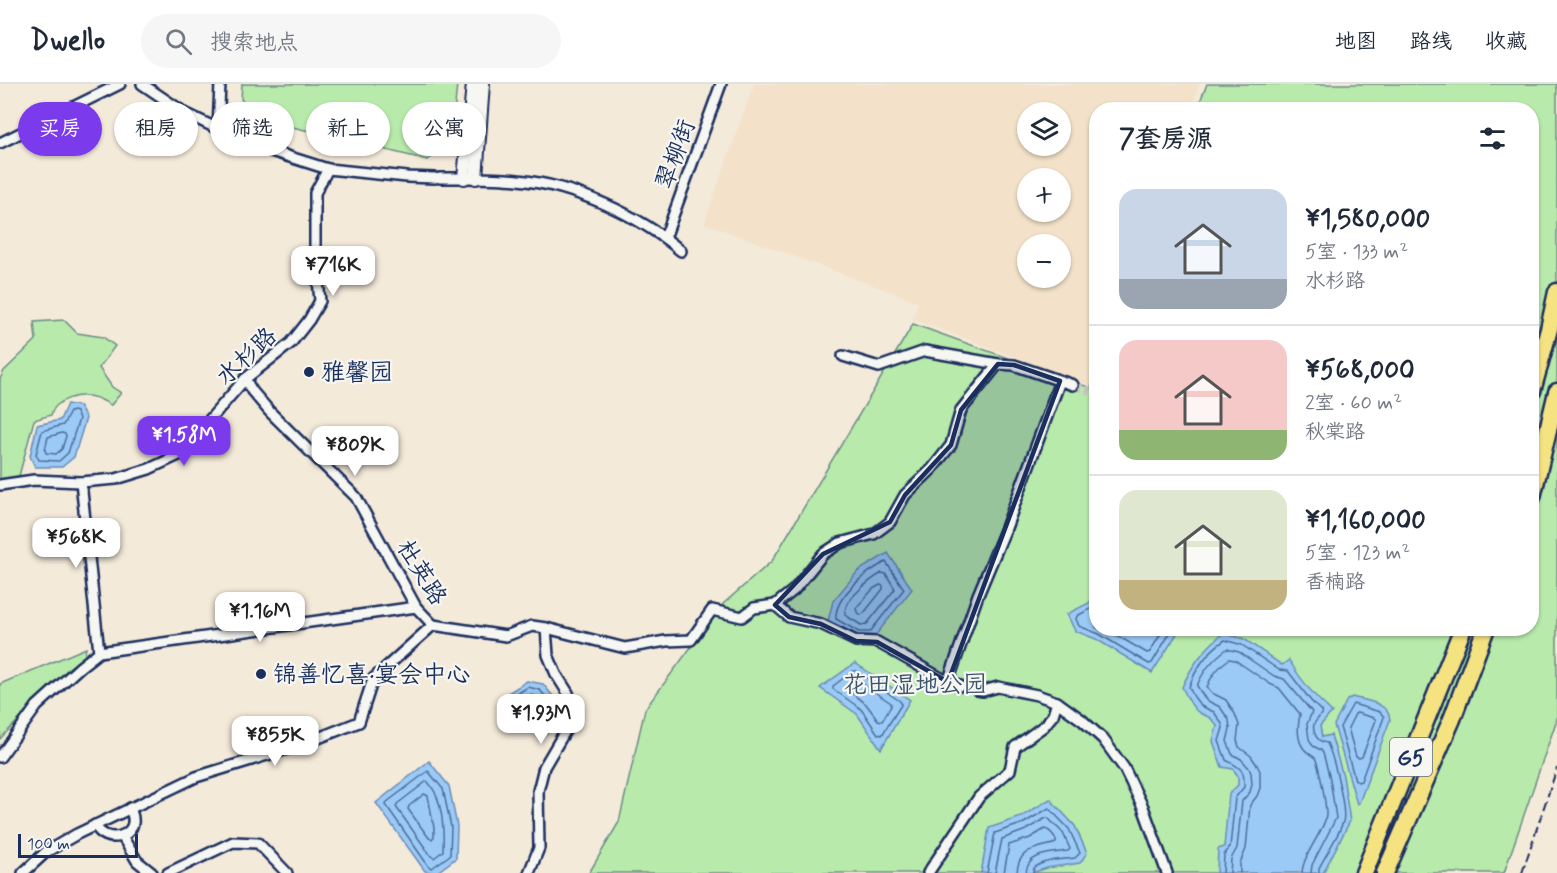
<!DOCTYPE html>
<html lang="zh">
<meta charset="utf-8">
<style>
:root{--surface:#fff;--page:#f6f6f7;--text:#1f2937;--muted:#747a83;--line:#e0e1e3;--accent:#7c3aed}
body{margin:0;font-family:Mynerve,"LXGW WenKai TC",sans-serif;background:var(--page);color:var(--text);height:100vh;display:flex;flex-direction:column;font-size:22px;white-space:nowrap}
*{box-sizing:border-box;margin:0}
p{font-size:20px;color:var(--muted)}
.icon{flex:none;width:33px;height:33px;fill:none;stroke:currentColor;stroke-width:2;stroke-linecap:round;stroke-linejoin:round}
.map{position:relative;flex:1;overflow:hidden}
.details{position:absolute;left:1089px;top:18px;width:450px;height:534px;display:flex;flex-direction:column;background:var(--surface);border-radius:24px;box-shadow:0 2px 4px #0004}
.details>*{flex:none}
.guide{position:absolute;left:18px;top:18px;width:570px;height:54px;display:flex;gap:12px}
.controls{position:absolute;left:1017px;top:18px;display:grid;gap:12px}
.controls a{display:grid;place-items:center;width:54px;height:54px;border-radius:50%;background:var(--surface);box-shadow:0 2px 4px #0004;font-size:30px}
.scale{position:absolute;left:18px;bottom:15px;width:120px;box-sizing:border-box;padding-left:6px;border:3px solid #1b2f5e;border-top:0;font-size:16px;line-height:21px;white-space:nowrap;color:#1b2f5e;-webkit-text-stroke:4px #f6f6f2;paint-order:stroke}
.price{position:absolute;translate:-50% -51px;padding:0 14px;border-radius:12px;background:#fff;color:#222;font-size:20px;line-height:39px;filter:drop-shadow(0 2px 3px #0008)}
.price::after{content:'';position:absolute;left:50%;top:36px;width:18px;height:14px;margin-left:-9px;background:inherit;clip-path:polygon(0 0,100% 0,50% 100%)}
.price.active{background:var(--accent);color:#fff}
ul{padding:0;list-style:none}
li{display:flex;align-items:center;gap:18px;height:150px;padding:0 30px}
li+li{border-top:2px solid var(--line)}
li span{display:grid;place-items:center;flex:none;width:168px;height:120px;border-radius:18px;color:#555}
li>.icon{margin-inline-start:auto}
span .icon{width:72px;height:72px;fill:#fffc;stroke-width:1}
li b{font-size:26px}
h2{display:flex;justify-content:space-between;align-items:center;height:72px;padding:0 30px;font-size:26px}
.tag{padding:0 21px;border-radius:27px;background:var(--surface);box-shadow:0 2px 4px #0004;font-size:21px;line-height:54px}
.tag.active{background:var(--accent);color:#fff}
header{display:flex;align-items:center;gap:36px;box-sizing:border-box;height:84px;padding:0 30px;background:var(--surface);border-bottom:2px solid var(--line)}
header strong{font-size:28px}
nav{display:flex;gap:33px;margin-inline-start:auto;font-size:21px}
.search{width:420px;height:54px;background:var(--page);display:flex;align-items:center;gap:15px;box-sizing:border-box;padding:0 21px;border-radius:33px;color:var(--muted);font-size:22px}
.map>svg:first-child{display:block}
</style>
<header>
<strong>Dwello</strong>
<div class="search"><svg class="icon" aria-label="search" viewBox="0 0 24 24"><circle cx="10" cy="10" r="6"/><path d="M15 15l6 6"/></svg>搜索地点</div>
<nav><a>地图</a><a>路线</a><a>收藏</a></nav>
</header>
<div class="map">
<svg width="1557" height="789" viewBox="0 0 1557 789">
<rect width="100%" height="100%" fill="#f4eada"/>
<filter id="ink" filterUnits="userSpaceOnUse"><feTurbulence type="fractalNoise" baseFrequency=".0167" numOctaves="2"/><feDisplacementMap in="SourceGraphic" scale="12" xChannelSelector="R" yChannelSelector="G"/><feConvolveMatrix kernelMatrix="1 2 1 2 8 2 1 2 1" color-interpolation-filters="sRGB"/></filter>
<g filter="url(#ink)">
<path fill="#f3e2c9" fill-rule="evenodd" d="M754 0H1200L1191 25 1096 26V284L1090 301 912 235 918 218 704 139ZM1028 28H1060V62H1028ZM1028 94H1060V128H1028ZM1028 160H1060V194H1028Z"/>
<g fill="#b8eaab" stroke="#6a8c84" stroke-width="1.5">
<path d="M242 0H457L451 62 427 76 256 34 241 15Z"/>
<path d="M1207 0H1557V635L1504 789H589L619 738 645 625 723 520 772 477 913 240 1091 304 1096 291V544H1532V26L1197 25Z"/>
<path d="M64 236 77 249 103 253 115 262 99 284 112 303 121 309 111 321C105 318 99 314 93 313 79 309 54 316 51 331L34 336 19 392 0 395V295L4 287 36 256 34 238Z"/>
<path d="M86 564 84 574 70 583 0 655V600Z"/>
</g>
<g fill="#9bcaf6" stroke="#688cb9" stroke-width="1.5">
<path d="M67 320 79 322 86 334 74 373 62 383H35L30 372 37 341 60 336Z"/>
<path d="M888 469 912 505 872 556 857 554 828 537 833 517 858 487Z"/>
<path d="M1096 510V544L1180 545 1152 589 1096 555 1075 547 1067 530 1089 519Z"/>
<path d="M1223 549 1244 555 1282 581 1289 576C1301 597 1315 613 1332 628L1320 642 1322 653 1331 651 1343 692 1350 737 1323 789H1217L1218 765 1224 763 1229 710 1238 701V692L1233 685 1222 683 1213 657 1217 642C1208 629 1209 635 1198 628 1191 623 1186 611 1182 603 1193 579 1203 567 1223 549Z"/>
<path d="M855 579 910 616 881 665 857 630 820 604Z"/>
<path d="M527 597 543 600 562 623V639L542 652 505 611Z"/>
<path d="M1352 613C1366 617 1389 618 1390 636L1359 719 1357 720 1334 641 1347 616Z"/>
<path d="M429 677 449 702 457 742 456 774 436 789 425 787 376 719Z"/>
<path d="M1050 715 1075 742 1087 769 1080 779 1047 784 1032 789H981L989 744 1021 733Z"/>
</g>
<g fill="none" stroke-linecap="round" stroke-linejoin="round">
<g stroke="#4e6d9b" stroke-width="1.5">
<path d="M73 327 76 328 79 335 68 369 59 377 39 376 36 370 42 347 63 341 70 328Z"/>
<path d="M62 349 65 350 66 352 62 365 56 370 46 369 45 366 48 353Z"/>
<path d="M886 478 904 505 870 548H859L836 535C834 513 867 487 886 478Z"/>
<path d="M882 489 886 490 895 505 867 540 861 541 845 531C843 516 870 496 882 489Z"/>
<path d="M880 501 883 502V505L864 529 861 531 857 528 856 524 873 505Z"/>
<path d="M1096 519 1092 524 1077 532 1076 535 1079 542 1099 550 1149 580 1152 579 1173 544"/>
<path d="M1104 544 1147 569 1150 568 1164 544"/>
<path d="M853 587H857L901 618V621L882 651 878 650 861 625 833 605V602Z"/>
<path d="M854 596H857L891 619V622L882 637 878 636 866 620 846 605V602Z"/>
<path d="M528 603 540 606 556 625V636L545 643H541L516 614 517 610Z"/>
<path d="M531 611 536 613 548 627 547 632 543 633 528 616V613Z"/>
<path d="M1353 620 1380 628 1384 633 1361 697 1358 698 1355 696 1340 643Z"/>
<path d="M1357 629 1374 634 1376 636 1362 673 1359 674 1356 673 1348 644 1355 630Z"/>
<path d="M428 687 443 705 451 743 450 771 432 784 429 783 386 721 387 718Z"/>
<path d="M427 697C443 713 444 745 443 767L434 774 431 772 396 723 397 720Z"/>
<path d="M424 710 428 712 434 744V753L432 755 429 754 408 725 409 722Z"/>
<path d="M987 789 995 749 1024 739 1049 724 1069 745 1080 769 1075 774C1062 776 1045 775 1034 784L1033 789"/>
<path d="M995 789 1002 755 1026 746 1046 734H1048L1063 749 1070 765 1068 767C1052 769 1027 769 1026 789"/>
<path d="M1004 789 1009 761 1030 754 1045 745C1050 746 1057 754 1056 759 1038 765 1018 763 1017 789"/>
<path d="M1223 789 1224 771 1230 763 1235 714 1244 703C1245 684 1240 684 1226 676L1219 657 1223 644 1222 640 1214 628 1201 622 1194 613 1189 603C1196 584 1208 567 1225 556L1242 561 1279 586 1288 587 1311 617 1322 628C1321 632 1316 636 1314 640 1312 650 1318 658 1327 659 1333 672 1347 725 1343 738 1338 753 1326 770 1319 784V789"/>
<path d="M1230 789 1231 775 1237 764 1242 717 1250 708 1252 700 1251 689 1249 684 1241 675 1232 670 1227 657 1230 645 1229 636 1220 623 1206 616 1197 602C1203 587 1214 574 1227 565L1239 568 1274 592 1284 595 1312 628 1307 640 1309 655 1313 662 1321 666 1323 669 1330 695 1336 734 1312 781 1311 789"/>
<path d="M1240 789V779L1246 765 1250 721 1257 712 1260 704V687L1257 681 1251 672 1239 663 1237 656 1239 641 1235 630 1226 616 1212 609 1207 603C1211 592 1220 581 1229 575L1235 576 1270 600 1279 604 1300 630C1298 641 1296 655 1304 665 1307 669 1312 671 1315 674 1319 680 1326 720 1326 729 1327 744 1303 769 1302 789"/>
</g>
<g stroke="#c9c5c1" stroke-width="9" stroke-dasharray="9 4.5" stroke-linecap="butt">
<path d="M1073 301 1090 307"/>
<path d="M960 602 977 606"/>
</g>
<g stroke="#1b2f5e" stroke-width="14">
<g id="minor">
<path d="M142 0 185 29 218 45 255 62 293 74 328 85 407 93 435 94"/>
<path d="M218 45 220 0"/>
<path d="M0 59 120 0"/>
<path d="M440 94C465 94 492 93 518 96 573 101 639 131 681 167"/>
<path d="M665 154 721 0"/>
<path d="M843 272 879 283 925 267 998 280"/>
<path d="M81 398 99 568"/>
<path d="M0 401 34 396 81 398 116 395 149 385 179 371 245 295 291 259 309 236 320 217 315 163V109L328 85"/>
<path d="M775 521 789 533 821 540 856 557 877 558 948 598"/>
<path d="M433 541 506 552 532 542 546 544 625 564 666 557 691 556 712 526 742 533 754 524 775 521 794 506 823 470 840 459 874 450 890 438 905 411 932 385 951 361 961 326 998 280 1014 281 1073 301"/>
<path d="M960 602 948 598 978 511 1006 444 1060 297"/>
<path d="M977 606 983 607 998 603 1037 611 1057 618 1082 636 1103 655 1124 684 1143 723 1167 789"/>
<path d="M0 673 37 622 80 583 99 568 416 523"/>
<path d="M95 741C106 762 136 753 133 734 133 731 131 728 130 724"/>
<path d="M122 752 137 777 152 789"/>
<path d="M23 789 46 768 77 750 196 693 303 660 359 638 373 595 433 541 416 523 356 413 270 328 252 307 245 295"/>
<path d="M168 789 233 758 258 759 287 789"/>
<path d="M529 789 539 764 538 707 544 683 571 637 572 623 568 609 556 590 548 571 546 544"/>
<path d="M928 789 979 713 1010 686 1015 663 1044 642 1053 631 1057 618"/>
</g>
</g>
<g stroke="#1b2f5e" stroke-width="16">
<g id="tertiary">
<path d="M464 94 473 0"/>
<path d="M476 94 483 0"/>
</g>
</g>
<g stroke="#1b2f5e" stroke-width="21">
<g id="motorway">
<path d="M1532 307 1549 245 1557 208"/>
<path d="M1532 413 1557 308"/>
<path d="M1364 789 1463 544"/>
<path d="M1385 789 1452 635 1486 544"/>
</g>
</g>
<use href="#minor" stroke="#f6f6f2" stroke-width="9"/>
<use href="#tertiary" stroke="#f6f6f2" stroke-width="12"/>
<use href="#motorway" stroke="#f5e382" stroke-width="16"/>
<path stroke="#1b2f5e" stroke-width="2" stroke-dasharray="9 4.5" stroke-linecap="butt" d="M1522 789 1557 684"/>
</g>
</g>
<path fill="#1b2f5e" fill-opacity="0.2" stroke="#1b2f5e" stroke-width="4.5" stroke-linejoin="round" d="M998 280 1014 281 1060 297 948 598 877 558 856 557 821 540 789 533 775 521 823 470 890 438 905 411 951 361 961 326Z"/>
<g fill="#1b2f5e" stroke="#f6f6f2" stroke-width="2">
<circle cx="309" cy="288" r="6"/>
<circle cx="261" cy="590" r="6"/>
</g>
<g text-anchor="middle" stroke-width="4.5" stroke-linejoin="round" paint-order="stroke">
<rect fill="#f6f6f2" stroke="#5d6b8a" stroke-width="1.5" x="1390" y="654" width="42" height="38" rx="4.5"/>
<g font-size="22" font-weight="bold" fill="#1b2f5e">
<text x="1411" y="681">G5</text>
</g>
<g font-size="24" fill="#1b2f5e" stroke="#f6f6f2">
<text transform="translate(675 70) rotate(-70)" y="8">翠柳街</text>
<text transform="translate(246 272) rotate(-43)" y="8">水杉路</text>
<text transform="translate(422 488) rotate(58)" y="8">杜英路</text>
</g>
<g font-size="24" fill="#1b2f5e" stroke="#f6f6f2" text-anchor="start">
<text x="321" y="296">雅馨园</text>
<text x="273" y="598">锦善忆喜·宴会中心</text>
</g>
<g font-size="24" fill="#3a546d" stroke="#f6f6f2">
<text x="915" y="608">花田湿地公园</text>
</g>
</g>
</svg>
<div class="controls">
<a><svg class="icon" aria-label="layers" viewBox="0 0 24 24"><path d="M12 4l9 5-9 5-9-5zM3 14l9 5 9-5"/></svg></a>
<a>+</a>
<a>−</a>
</div>
<div class="scale">100 m</div>
<b class="price" style="left:333px;top:213px">¥716K</b>
<b class="price active" style="left:184px;top:383px">¥1.58M</b>
<b class="price" style="left:355px;top:393px">¥809K</b>
<b class="price" style="left:76px;top:485px">¥568K</b>
<b class="price" style="left:260px;top:559px">¥1.16M</b>
<b class="price" style="left:541px;top:661px">¥1.93M</b>
<b class="price" style="left:275px;top:683px">¥855K</b>
<div class="guide">
<a class="tag active">买房</a>
<a class="tag">租房</a>
<a class="tag">筛选</a>
<a class="tag">新上</a>
<a class="tag">公寓</a>
</div>
<section class="details">
<h2>7套房源<svg class="icon" aria-label="filters" viewBox="0 0 24 24"><path d="M4 7h16M4 17h16"/><circle cx="9" cy="7" r="2"/><circle cx="15" cy="17" r="2"/></svg></h2>
<ul>
<li><span style="background:linear-gradient(#c9d6e8 75%,#9aa5b1 0)"><svg class="icon" aria-label="home" viewBox="0 0 24 24"><path d="M3 11l9-7 9 7M6 9v11h12V9"/></svg></span><div><b>¥1,580,000</b><p>5室 · 133 m²</p><p>水杉路</p></div></li>
<li><span style="background:linear-gradient(#f6c9c9 75%,#8fb573 0)"><svg class="icon" aria-label="home" viewBox="0 0 24 24"><path d="M3 11l9-7 9 7M6 9v11h12V9"/></svg></span><div><b>¥568,000</b><p>2室 · 60 m²</p><p>秋棠路</p></div></li>
<li><span style="background:linear-gradient(#dfe7d0 75%,#c2b280 0)"><svg class="icon" aria-label="home" viewBox="0 0 24 24"><path d="M3 11l9-7 9 7M6 9v11h12V9"/></svg></span><div><b>¥1,160,000</b><p>5室 · 123 m²</p><p>香楠路</p></div></li>
</ul>
</section>
</div>
